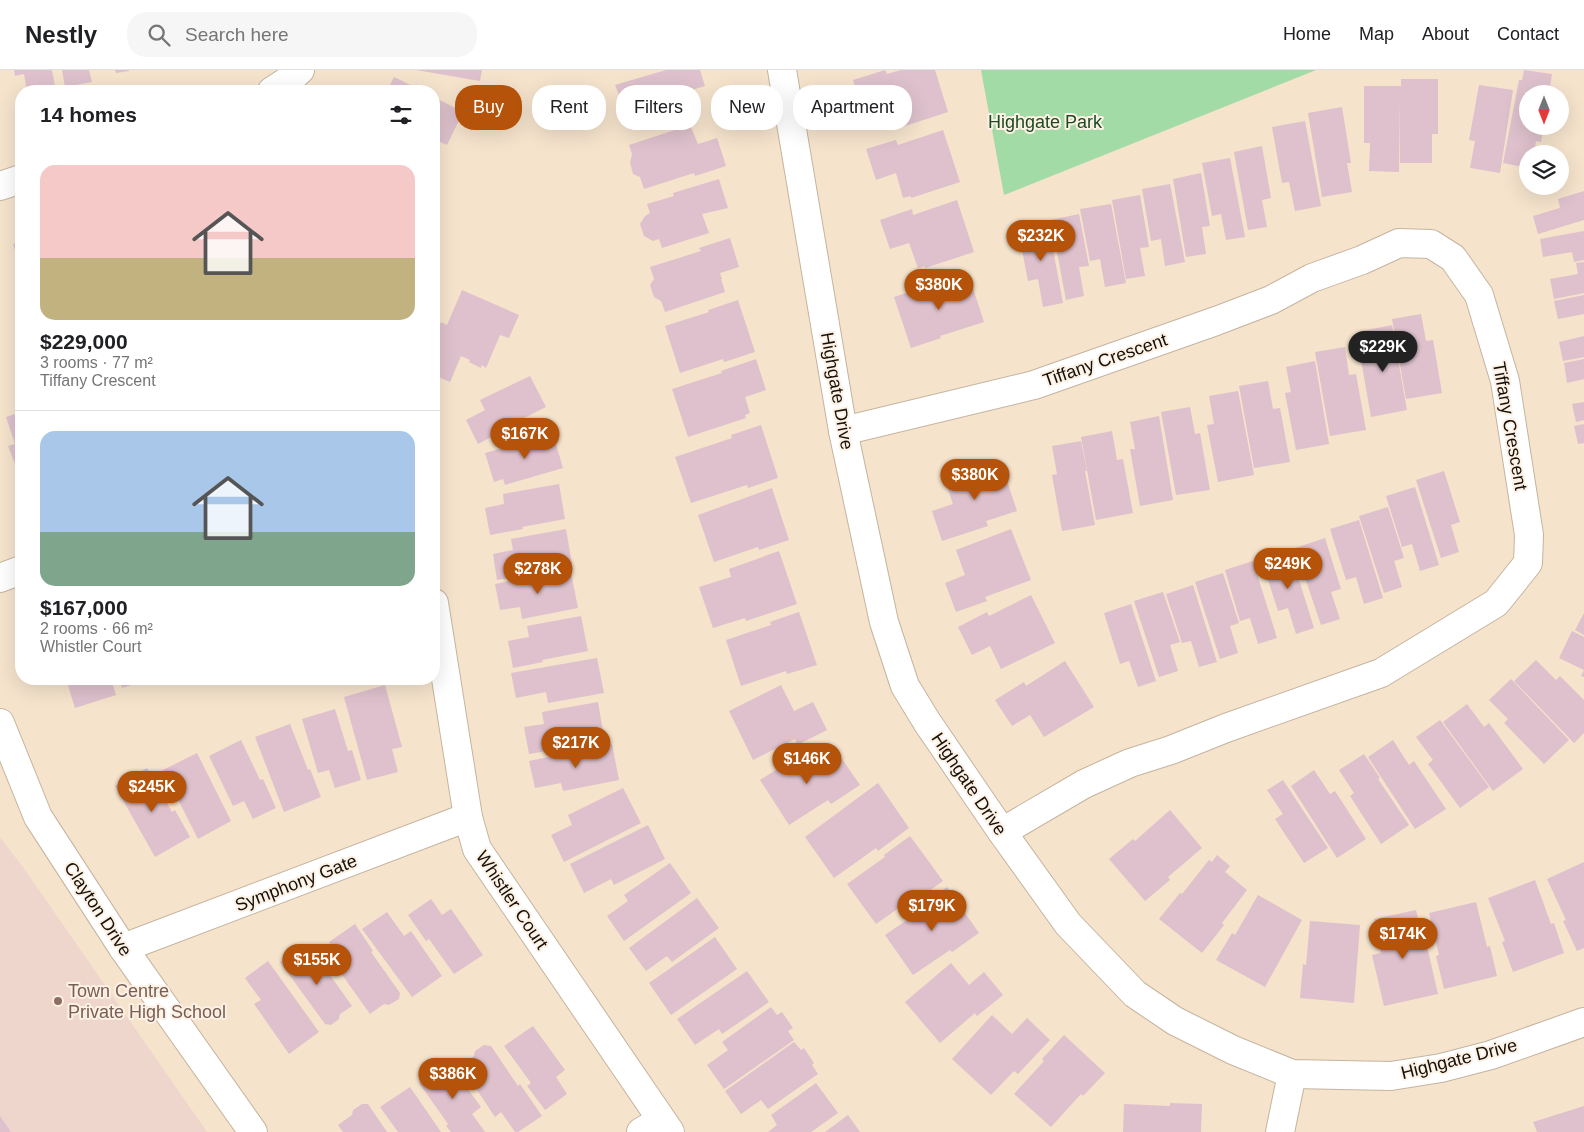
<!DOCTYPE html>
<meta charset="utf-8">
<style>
:root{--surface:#fff;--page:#f6f6f6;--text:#202124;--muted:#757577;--line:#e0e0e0;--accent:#b45309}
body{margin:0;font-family:Helvetica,sans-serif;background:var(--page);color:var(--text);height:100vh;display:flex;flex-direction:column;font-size:19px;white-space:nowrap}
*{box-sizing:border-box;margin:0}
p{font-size:16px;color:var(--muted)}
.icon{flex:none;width:28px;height:28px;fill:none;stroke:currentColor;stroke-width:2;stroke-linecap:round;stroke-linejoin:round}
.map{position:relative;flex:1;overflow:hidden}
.panel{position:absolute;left:15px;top:15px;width:425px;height:600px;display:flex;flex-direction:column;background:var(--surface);border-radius:20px;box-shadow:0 5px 20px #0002}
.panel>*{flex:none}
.top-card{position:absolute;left:455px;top:15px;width:475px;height:45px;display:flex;gap:10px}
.needle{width:32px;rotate:180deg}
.controls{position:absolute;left:1519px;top:15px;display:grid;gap:10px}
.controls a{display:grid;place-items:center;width:50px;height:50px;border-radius:50%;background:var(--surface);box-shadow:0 5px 20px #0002;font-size:25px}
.price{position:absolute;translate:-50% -42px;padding:0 11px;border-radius:18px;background:var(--accent);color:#fff;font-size:16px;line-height:32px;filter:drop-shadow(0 1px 2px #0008)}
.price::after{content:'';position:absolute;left:50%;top:30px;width:15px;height:11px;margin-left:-8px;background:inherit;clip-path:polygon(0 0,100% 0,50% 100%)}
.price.selected{background:#222;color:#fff}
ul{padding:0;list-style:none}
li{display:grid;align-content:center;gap:10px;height:265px;padding:0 25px}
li+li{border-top:1px solid var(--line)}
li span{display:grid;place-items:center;height:155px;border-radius:15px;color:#555}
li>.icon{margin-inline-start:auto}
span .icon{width:90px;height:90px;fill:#fffc;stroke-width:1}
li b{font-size:21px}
h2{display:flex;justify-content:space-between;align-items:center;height:60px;padding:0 25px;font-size:21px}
.tag{padding:0 18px;border-radius:20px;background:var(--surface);box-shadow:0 5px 20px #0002;font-size:18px;line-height:45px}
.tag.selected{background:var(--accent);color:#fff}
header{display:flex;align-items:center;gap:30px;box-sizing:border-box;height:70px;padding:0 25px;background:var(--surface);border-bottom:1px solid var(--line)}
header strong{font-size:24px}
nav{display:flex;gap:28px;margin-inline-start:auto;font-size:18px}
.search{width:350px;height:45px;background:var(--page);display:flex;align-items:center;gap:12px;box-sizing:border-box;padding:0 18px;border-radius:20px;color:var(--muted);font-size:19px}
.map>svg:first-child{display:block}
</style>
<header>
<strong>Nestly</strong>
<div class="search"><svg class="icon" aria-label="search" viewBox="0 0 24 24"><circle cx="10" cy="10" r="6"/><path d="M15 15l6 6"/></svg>Search here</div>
<nav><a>Home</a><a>Map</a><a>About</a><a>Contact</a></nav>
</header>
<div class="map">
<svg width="1584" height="1062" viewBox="0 0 1584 1062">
<rect width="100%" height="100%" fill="#f5e3cc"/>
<path fill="#eed6cd" d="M0 767 25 800 207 1062H0Z"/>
<path fill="#a3dba6" d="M981 0H1316L1004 125Z"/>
<g fill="#dec1cc">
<path d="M14 0H52L56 21H27L24 4 15 6Z"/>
<path d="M62 0H89L92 12 65 17Z"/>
<path d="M115 0H129V1L116 3Z"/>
<path d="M416 0H482L480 11Z"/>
<path d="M666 0H700L705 16 685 22 691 41 630 60 627 49 619 45 616 34 620 27 615 15Z"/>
<path d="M885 0 887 4 901 0H935L948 42 899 58 898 57 891 59 883 34 863 40 853 10Z"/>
<path d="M1524 0 1552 4 1550 16H1552L1550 24H1528V56H1544L1541 72 1536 71 1534 84H1528V98L1503 93 1519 10H1522Z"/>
<path d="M394 7 423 21H387Z"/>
<path d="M1401 9H1438V64H1432V93H1400V31L1399 102 1369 101 1370 73H1364V16H1401Z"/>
<path d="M1479 15 1513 20 1500 103 1470 98 1475 71 1469 70Z"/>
<path d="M434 27 463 42 447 75 434 69Z"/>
<path d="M1342 37 1351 93H1347L1352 122 1322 127 1308 43Z"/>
<path d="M1305 51 1321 136 1295 141 1289 112 1282 113 1272 57Z"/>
<path d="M690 55 698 74 717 68 726 96 695 106 694 103 644 119 640 107 633 104 630 93 632 84 629 75Z"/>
<path d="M943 60 960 112 911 128V126L903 128 896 103 876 110 866 79 896 70 898 75Z"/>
<path d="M1262 76 1271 128 1262 130 1267 157 1248 160 1234 82Z"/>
<path d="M1230 88 1245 167 1226 170 1221 144 1212 146 1202 93Z"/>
<path d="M1201 103 1210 156 1202 157 1206 184 1186 187 1173 109Z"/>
<path d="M719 109 728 138 702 144 709 163 662 178 659 169 653 171 644 166 640 154 645 146 650 143 647 134 674 126 673 123Z"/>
<path d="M1170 114 1185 192 1165 196 1161 169 1151 171 1142 119Z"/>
<path d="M1584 121V150L1538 164 1533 146 1560 138 1558 129Z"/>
<path d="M1140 125 1149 177 1140 178 1145 206 1126 209 1112 130Z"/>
<path d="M957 130 974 182 925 198V196L918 198 909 173 890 179 880 150 912 139 913 145Z"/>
<path d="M1111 134 1126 213 1105 217 1100 189 1090 191 1080 139Z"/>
<path d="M1079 144 1089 196 1079 197 1084 226 1066 230 1051 150Z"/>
<path d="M1048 153 1063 233 1043 237 1038 209 1028 211 1018 159Z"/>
<path d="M1584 161V190L1574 192 1572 182 1543 187 1540 169Z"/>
<path d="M730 168 739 197 720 203 722 209H721L725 222 665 242 661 231 654 227 650 215 654 209 650 197 701 181 699 178Z"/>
<path d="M21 172V199L13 174Z"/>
<path d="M1584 192V223L1554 229 1550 209 1578 204 1576 193Z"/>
<path d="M21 200V215L16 201Z"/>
<path d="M969 206 984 252 940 266 941 268 911 278 894 227 924 217 925 220Z"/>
<path d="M462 220 519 245 509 268 500 265 486 298 482 295 481 298 469 292 470 290 461 286 450 312 434 305V269L441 252 447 255Z"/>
<path d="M1584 225V244L1558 249 1554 231Z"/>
<path d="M738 230 755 282 724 292 723 289 680 303 665 256 709 242 708 240Z"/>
<path d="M1421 244 1426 271 1433 270 1442 323 1406 329 1392 249Z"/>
<path d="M1392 255 1407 340 1371 347 1361 290 1367 289 1362 261Z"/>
<path d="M1584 266V287L1563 291 1559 272Z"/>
<path d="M1345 277 1349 305 1356 304 1366 360 1330 366 1315 282Z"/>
<path d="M756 289 766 320 745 327 750 343 745 345 746 348 688 367 672 319 722 303 721 301Z"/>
<path d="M1584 289V309L1567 313 1564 293Z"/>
<path d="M1315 291 1329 374 1296 380 1285 323 1291 322 1286 297Z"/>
<path d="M530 306 546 337 506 357 507 359 478 374 466 350 485 340 480 330Z"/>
<path d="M1268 311 1273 339 1280 338 1290 392 1254 398 1239 316Z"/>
<path d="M1238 321 1254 405 1218 412 1207 355 1214 354 1209 326Z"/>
<path d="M1584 332V350L1576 352 1572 334Z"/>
<path d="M1190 337 1195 364 1200 363 1210 420 1176 425 1161 342Z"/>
<path d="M21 342V409L8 376 15 374 6 347Z"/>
<path d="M1159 346 1173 430 1140 436 1130 379H1135L1130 352Z"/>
<path d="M1584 354V373L1578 374 1574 356Z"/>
<path d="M761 355 778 408 748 418 747 415 691 433 675 387 732 368 731 365Z"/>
<path d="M1112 361 1117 390 1123 389 1133 443 1096 450 1081 367Z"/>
<path d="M553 364 563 398 505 415 503 409 494 412 485 383Z"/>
<path d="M1081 371 1087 401H1085L1095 455 1062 461 1052 405 1057 404 1052 376Z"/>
<path d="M1000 390 1017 441 986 451 988 456 942 471 932 441 953 434 944 408Z"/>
<path d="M1444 401 1460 452 1451 455 1459 482 1441 488 1416 410Z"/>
<path d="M559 414 565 449 522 457 523 459 490 465 485 438 504 434 503 424Z"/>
<path d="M1415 417 1439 495 1420 501 1412 474 1402 477 1386 426Z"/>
<path d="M772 418 789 470 759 480 758 477 714 492 698 445Z"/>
<path d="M1388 437 1404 488 1394 491 1402 517 1384 523 1359 446Z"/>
<path d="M1359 450 1383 528 1364 534 1356 507 1346 510 1330 459Z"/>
<path d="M566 459 572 494 524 502 525 505 497 510 493 484 513 480 511 469Z"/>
<path d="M1011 459 1031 510 985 527 987 531 956 542 945 513 965 505 956 480Z"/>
<path d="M1325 468 1341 519 1331 522 1340 549 1321 555 1295 478Z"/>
<path d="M779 481 797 534 746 551 745 548 713 558 699 517 731 507 729 499Z"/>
<path d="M1290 481 1314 558 1296 564 1288 538 1278 541 1262 491Z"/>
<path d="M1253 491 1277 568 1258 574 1250 548 1240 551 1225 500Z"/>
<path d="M571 503 578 538 522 549 520 537 500 540 495 514 526 508 527 511Z"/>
<path d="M1223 503 1239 553 1230 556 1238 583 1220 589 1195 512Z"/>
<path d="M1193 515 1217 592 1199 597 1191 571 1182 573 1166 524Z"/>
<path d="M1163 522 1180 572 1170 575 1178 601 1159 607 1134 531Z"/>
<path d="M1031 525 1055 573 1001 599 990 576 972 585 958 557 987 542 989 546Z"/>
<path d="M1131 534 1156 611 1138 617 1129 591 1120 594 1104 543Z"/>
<path d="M799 542 817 595 787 604 786 601 741 616 726 570 771 555 770 552Z"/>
<path d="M1584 543V565L1575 560Z"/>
<path d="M581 546 588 581 542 590 543 592 513 598 508 571 529 567 527 556Z"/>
<path d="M1572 561 1584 567V607L1581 606 1584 600 1559 588Z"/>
<path d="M597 588 604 623 548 633 546 622 516 628 511 603Z"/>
<path d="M1536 590 1556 610 1560 606 1584 630V663L1574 673 1514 611Z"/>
<path d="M1065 591 1094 637 1044 667 1030 645 1012 656 995 630 1024 612 1026 616Z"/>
<path d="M66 609H111L116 625 75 638Z"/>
<path d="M119 609H150L122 618Z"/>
<path d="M1511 609 1569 670 1544 694 1504 653 1508 649 1489 630Z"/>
<path d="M385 615 402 677 392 679 398 702 367 710 344 627Z"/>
<path d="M781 615 794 641 813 632 827 660 797 675 795 669 753 690 729 641Z"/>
<path d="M598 632 604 667 559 676 560 679 529 684 524 657 544 654 542 642Z"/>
<path d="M1467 634 1484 657 1489 653 1523 699 1493 721 1443 652Z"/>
<path d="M335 639 348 681 352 680 361 710 335 718 329 700 318 703 302 649Z"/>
<path d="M1440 650 1489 717 1460 738 1428 694 1433 690 1416 667Z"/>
<path d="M290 654 308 700 310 699 321 727 284 742 255 667Z"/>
<path d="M241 670 260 710 263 709 276 738 253 749 244 731 233 736 209 686Z"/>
<path d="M1393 670 1409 695 1414 691 1446 739 1415 759 1368 687Z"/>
<path d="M612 674 619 710 563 721 561 713 535 718 529 691Z"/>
<path d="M810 678 825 701 842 689 860 715 831 734 828 730 789 755 760 710Z"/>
<path d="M197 683 231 751 198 769 163 700Z"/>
<path d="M1364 684 1380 708 1378 709 1409 755 1381 774 1350 726 1354 723 1339 700Z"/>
<path d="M147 698 172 742 175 740 190 767 155 787 115 716Z"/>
<path d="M1314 700 1330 724 1335 721 1366 769 1337 788 1291 716Z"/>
<path d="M1283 710 1328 778 1304 793 1275 749 1283 744 1267 720Z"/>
<path d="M878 713 909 758 878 781 876 778 834 808 805 767Z"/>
<path d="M623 718 641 753 564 792 551 765 572 755 568 745Z"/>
<path d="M1170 740 1202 778 1168 807 1170 810 1145 831 1109 789 1133 769 1135 771Z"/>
<path d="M648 755 665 789 614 815 611 809 584 823 570 794Z"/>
<path d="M910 766 943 811 915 831 913 828 876 854 847 814 885 787 884 785Z"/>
<path d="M1217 785 1230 796 1225 802 1247 820 1222 853 1224 855 1202 883 1159 849 1180 823 1182 824 1209 790 1212 792Z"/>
<path d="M1584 792V878L1577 881 1564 853 1563 851 1566 850 1547 809Z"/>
<path d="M670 793 691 823 624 871 607 846 628 831 624 825Z"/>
<path d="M1535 810 1551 854 1554 853 1564 883 1513 902 1502 872 1505 871 1488 828Z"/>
<path d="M947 817 979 863 952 882 950 880 913 905 885 865 923 839 920 836Z"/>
<path d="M1258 825 1302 850 1265 917 1216 890 1232 863 1235 865Z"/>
<path d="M697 828 719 858 672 892 667 886 646 901 629 878Z"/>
<path d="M431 829 442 845 451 839 483 885 454 904 429 869 426 871 408 845Z"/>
<path d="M1476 832 1487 877 1490 876 1497 906 1444 919 1436 886 1439 885 1429 843Z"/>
<path d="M1416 840 1424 873 1426 872 1438 924 1384 936 1372 885 1381 883 1374 849Z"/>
<path d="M387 842 404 866 411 861 442 906 412 927 362 859Z"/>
<path d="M1310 851 1360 855 1354 933 1300 928 1303 894 1306 895Z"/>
<path d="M355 854 373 881 371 882 400 923 399 929 389 935 384 934 370 944 338 899 345 895 329 872Z"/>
<path d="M715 867 737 899 671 945 649 913Z"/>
<path d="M301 878 309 888 315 884 352 936 340 944 339 949 331 955 325 954 280 892Z"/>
<path d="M268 891 319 962 289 984 254 934 261 930 245 908Z"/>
<path d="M951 893 969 915 984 902 1003 925 977 946 975 943 940 973 905 932Z"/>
<path d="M747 901 769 932 722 964 719 959 695 975 677 949Z"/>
<path d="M771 937 777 945 782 942 793 958 788 961 794 970 724 1019 707 995 728 980 722 972Z"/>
<path d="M992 945 1012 964 1027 948 1050 970 1018 1004 1014 1001 991 1025 952 989Z"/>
<path d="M533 956 565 1000 556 1007 567 1024 545 1040 527 1016 531 1013 504 976Z"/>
<path d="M1064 965 1105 1003 1083 1026 1081 1024 1051 1057 1014 1024 1044 991 1042 989Z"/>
<path d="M794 972 801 980 804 978 814 993 812 995 818 1004 768 1039 761 1030 741 1044 725 1021Z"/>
<path d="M484 975 491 976 518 1016 520 1014 542 1046 518 1062H515L501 1042 495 1047 461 996 474 986 475 981Z"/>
<path d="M448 992 481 1037 472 1044 485 1062H451L446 1056 448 1054 419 1013Z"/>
<path d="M816 1013 838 1043 811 1062H768L777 1055 771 1045Z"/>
<path d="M410 1017 441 1062H398L380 1037Z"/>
<path d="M1170 1033 1202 1034 1201 1062H1123L1124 1034 1170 1036Z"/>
<path d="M362 1034H368L387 1062H343L338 1055 352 1045 353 1040Z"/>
<path d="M1584 1036V1062H1537L1533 1052Z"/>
<path d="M848 1045 860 1062H825Z"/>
<path d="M0 1046 11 1062H0Z"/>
</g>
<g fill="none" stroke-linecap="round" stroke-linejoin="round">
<g stroke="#c5b49f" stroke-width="30">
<g id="minor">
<path d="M782 0 843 361 884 552 905 616 927 652 1002 762 1068 854 1135 924 1175 951 1233 980 1292 1004 1391 1006 1441 998 1491 985 1584 952"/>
<path d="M272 21 289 10 300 0"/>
<path d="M0 116 21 109"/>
<path d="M843 361 1034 315 1216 251 1271 230 1312 208 1362 190 1399 173 1431 174 1453 188 1479 225 1505 311 1529 465 1528 493 1496 533 1381 603 1226 658 1171 680 1130 693 1084 714 1002 762"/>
<path d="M0 508 21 500"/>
<path d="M434 533 468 747 477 779 670 1062"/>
<path d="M0 653 38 747 123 878 253 1062"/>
<path d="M123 878 468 747"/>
<path d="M641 1062 661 1050"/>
<path d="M1280 1062 1292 1004"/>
</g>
</g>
<use href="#minor" stroke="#fff" stroke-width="28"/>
</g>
<circle fill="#8d6e63" stroke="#fcf1e4" stroke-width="2" cx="58" cy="931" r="5"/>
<g text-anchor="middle" stroke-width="4" stroke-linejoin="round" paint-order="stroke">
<g font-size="18" fill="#1b4b22" stroke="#fcf1e4">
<text x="1045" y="58">Highgate Park</text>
</g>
<g font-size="18" fill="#161009" stroke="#fcf1e4">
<text transform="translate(1105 290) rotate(-19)" y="6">Tiffany Crescent</text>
<text transform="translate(837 321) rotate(80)" y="6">Highgate Drive</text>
<text transform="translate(1510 356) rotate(80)" y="6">Tiffany Crescent</text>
<text transform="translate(969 714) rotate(56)" y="6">Highgate Drive</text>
<text transform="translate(296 813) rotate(-21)" y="6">Symphony Gate</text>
<text transform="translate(512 830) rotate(56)" y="6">Whistler Court</text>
<text transform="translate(98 839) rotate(57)" y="6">Clayton Drive</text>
<text transform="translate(1459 989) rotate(-14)" y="6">Highgate Drive</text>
</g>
<g font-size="18" fill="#785e54" stroke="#fcf1e4" text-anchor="start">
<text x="68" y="927">Town Centre<tspan x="68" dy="21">Private High School</tspan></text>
</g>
</g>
</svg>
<div class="controls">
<a><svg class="needle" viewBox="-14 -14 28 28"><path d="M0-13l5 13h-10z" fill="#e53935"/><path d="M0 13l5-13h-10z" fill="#757577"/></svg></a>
<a><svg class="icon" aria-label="layers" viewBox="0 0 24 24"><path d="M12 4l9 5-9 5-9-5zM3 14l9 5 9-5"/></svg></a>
</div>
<b class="price" style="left:1041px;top:192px">$232K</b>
<b class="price" style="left:939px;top:241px">$380K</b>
<b class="price selected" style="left:1383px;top:303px">$229K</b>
<b class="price" style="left:525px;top:390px">$167K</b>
<b class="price" style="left:975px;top:431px">$380K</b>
<b class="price" style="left:1288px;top:520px">$249K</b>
<b class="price" style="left:538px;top:525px">$278K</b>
<b class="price" style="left:576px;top:699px">$217K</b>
<b class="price" style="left:807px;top:715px">$146K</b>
<b class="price" style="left:152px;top:743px">$245K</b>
<b class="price" style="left:932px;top:862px">$179K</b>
<b class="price" style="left:1403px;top:890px">$174K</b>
<b class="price" style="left:317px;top:916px">$155K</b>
<b class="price" style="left:453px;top:1030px">$386K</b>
<div class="top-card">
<a class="tag selected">Buy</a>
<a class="tag">Rent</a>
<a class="tag">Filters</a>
<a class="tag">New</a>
<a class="tag">Apartment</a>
</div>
<section class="panel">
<h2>14 homes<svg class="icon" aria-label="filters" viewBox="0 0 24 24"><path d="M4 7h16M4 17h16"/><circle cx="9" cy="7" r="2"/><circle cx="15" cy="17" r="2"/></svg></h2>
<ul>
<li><span style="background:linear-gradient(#f6c9c9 60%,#c2b280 0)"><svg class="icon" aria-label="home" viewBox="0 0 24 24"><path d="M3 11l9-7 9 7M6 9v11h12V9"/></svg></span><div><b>$229,000</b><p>3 rooms · 77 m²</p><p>Tiffany Crescent</p></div></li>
<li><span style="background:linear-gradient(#a9c7e8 65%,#7fa58c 0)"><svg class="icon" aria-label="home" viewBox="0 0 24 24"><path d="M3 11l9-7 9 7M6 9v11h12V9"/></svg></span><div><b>$167,000</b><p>2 rooms · 66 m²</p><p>Whistler Court</p></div></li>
</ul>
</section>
</div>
